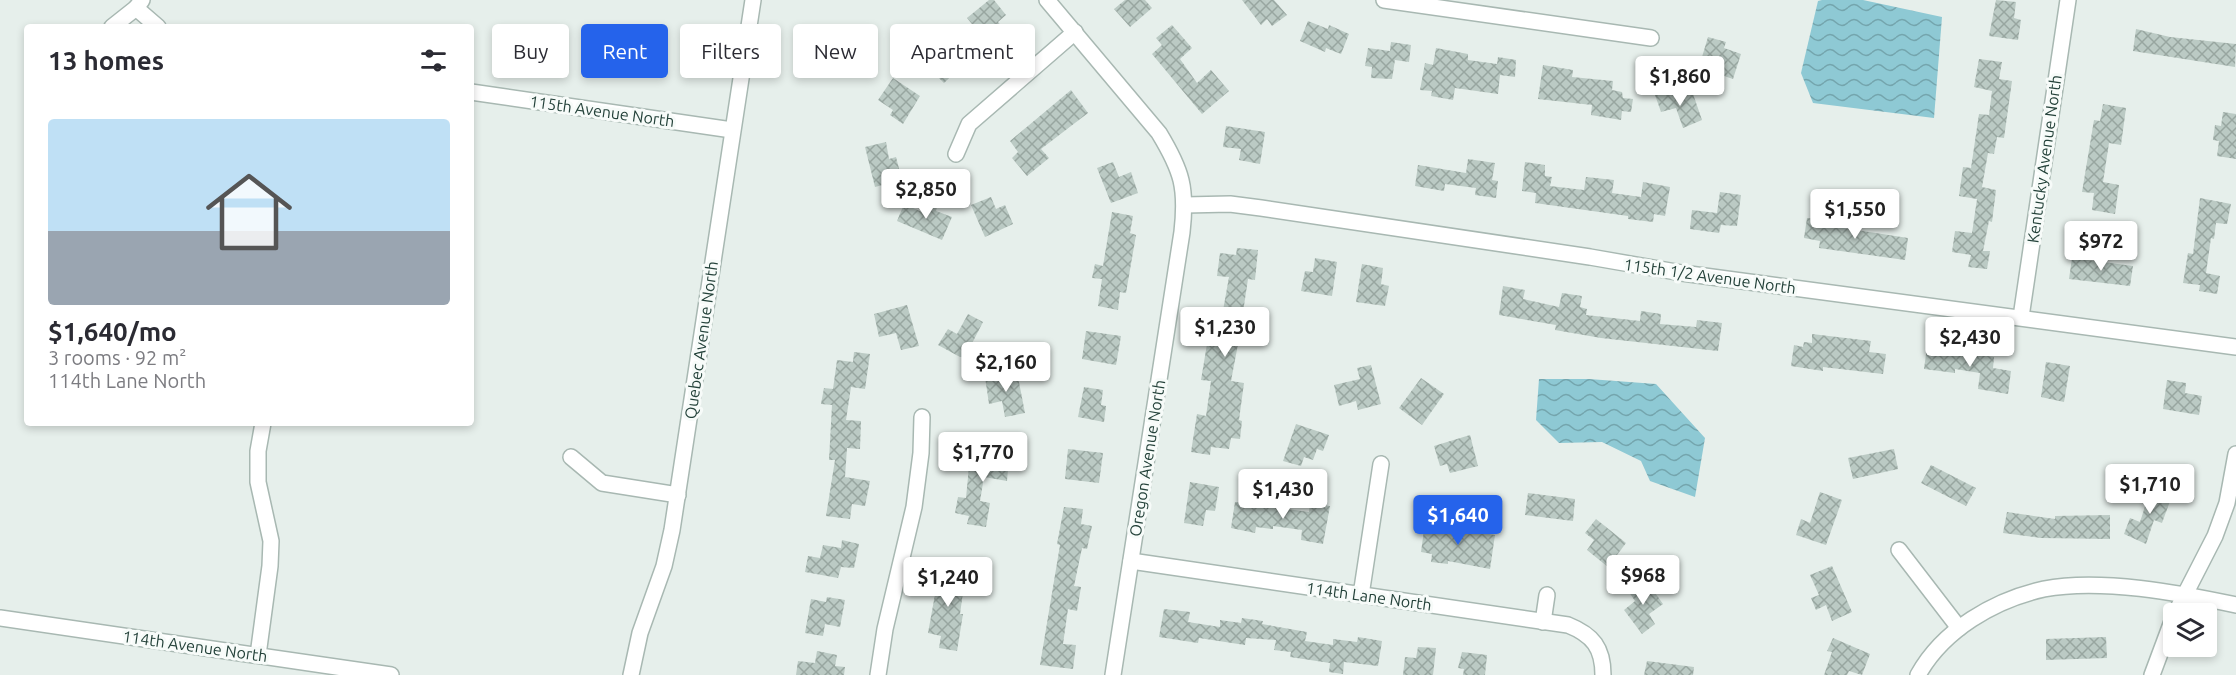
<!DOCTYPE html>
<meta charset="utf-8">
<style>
:root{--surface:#fff;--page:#f2f2f3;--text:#2b2b33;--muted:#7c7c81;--accent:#2563eb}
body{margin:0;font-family:Ubuntu,sans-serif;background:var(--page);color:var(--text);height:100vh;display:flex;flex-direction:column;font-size:22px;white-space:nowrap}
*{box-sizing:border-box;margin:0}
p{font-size:20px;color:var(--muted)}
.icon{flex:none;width:33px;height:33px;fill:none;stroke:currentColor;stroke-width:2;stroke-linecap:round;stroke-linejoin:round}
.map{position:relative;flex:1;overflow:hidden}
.details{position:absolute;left:24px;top:24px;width:450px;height:402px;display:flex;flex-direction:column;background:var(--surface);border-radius:6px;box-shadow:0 3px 9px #0003}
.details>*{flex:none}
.banner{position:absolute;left:492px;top:24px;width:570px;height:54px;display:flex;gap:12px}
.fabs{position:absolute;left:2163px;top:603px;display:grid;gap:12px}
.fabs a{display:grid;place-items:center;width:54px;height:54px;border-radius:6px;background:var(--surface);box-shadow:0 3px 9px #0003;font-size:30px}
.price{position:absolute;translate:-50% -51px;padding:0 14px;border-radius:6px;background:#fff;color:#222;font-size:20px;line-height:39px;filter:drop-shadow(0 2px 3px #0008)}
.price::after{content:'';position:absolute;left:50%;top:36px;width:18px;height:14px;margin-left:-9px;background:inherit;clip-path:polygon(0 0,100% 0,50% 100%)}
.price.on{background:var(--accent);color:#fff}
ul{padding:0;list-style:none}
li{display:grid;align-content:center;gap:12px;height:318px;padding:0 24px}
li span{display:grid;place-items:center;height:186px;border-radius:6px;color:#555}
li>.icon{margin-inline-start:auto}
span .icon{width:108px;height:108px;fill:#fffc;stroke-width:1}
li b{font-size:26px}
h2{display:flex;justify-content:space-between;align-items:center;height:72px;padding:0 24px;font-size:26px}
.tag{padding:0 21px;border-radius:6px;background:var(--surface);box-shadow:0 3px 9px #0003;font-size:21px;line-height:54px}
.tag.on{background:var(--accent);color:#fff}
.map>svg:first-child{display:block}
</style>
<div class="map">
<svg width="2236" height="675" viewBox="0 0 2236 675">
<defs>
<pattern id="water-waves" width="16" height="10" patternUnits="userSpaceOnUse" patternTransform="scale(1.5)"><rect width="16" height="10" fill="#8ec9d4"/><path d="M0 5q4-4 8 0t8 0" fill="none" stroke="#74a5ad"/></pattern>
<pattern id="building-cross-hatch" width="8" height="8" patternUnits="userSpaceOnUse" patternTransform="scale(1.5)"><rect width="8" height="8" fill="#bbcac4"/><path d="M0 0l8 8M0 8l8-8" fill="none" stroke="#98a6a0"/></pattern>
</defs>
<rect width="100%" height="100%" fill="#e6efeb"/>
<g fill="url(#water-waves)">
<path d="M1822 0H1863L1942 17 1934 118 1813 103 1801 73 1818 1Z"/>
<path d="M1539 379H1589L1656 384 1705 438 1695 497 1650 481 1641 461 1602 442 1559 443 1536 420Z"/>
</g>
<g fill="url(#building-cross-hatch)">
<path d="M989 0H994L1006 15 998 22 1006 31 989 45 967 18Z"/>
<path d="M1125 0H1145L1152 8 1130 27 1114 9Z"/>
<path d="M1242 0H1274L1287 15 1272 26 1267 19 1261 25Z"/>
<path d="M1996 0 2016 2 2014 18 2021 20 2018 40 1989 36Z"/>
<path d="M1308 21 1328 29 1329 25 1349 34 1341 54 1326 48 1325 52 1300 41Z"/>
<path d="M1172 25 1192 48 1180 59 1197 83 1211 70 1229 91 1202 114 1152 54 1162 45 1156 38Z"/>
<path d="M2136 29 2170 37 2236 44 2235 67 2133 51Z"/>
<path d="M942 37 966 62 944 83 931 70 935 67 923 54Z"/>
<path d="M1708 37 1726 42 1724 48 1741 54 1733 79 1706 70 1709 59 1702 57Z"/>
<path d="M1391 42 1411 45 1409 62 1395 60 1392 79 1371 78 1372 67 1365 66 1368 48 1390 51Z"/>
<path d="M1436 48 1468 54V60L1497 64 1498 57 1516 60 1515 77 1500 75 1498 94 1455 88 1453 100 1431 96 1432 91 1420 90 1425 63 1433 65Z"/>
<path d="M1979 59 2002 62 1999 79 2012 81 2004 138 1997 137 1994 154 1988 153 1982 187 1996 190 1992 222 1989 221 1983 251H1990L1987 269 1968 267 1971 255 1952 252 1955 231 1972 233 1977 199 1959 196 1963 167 1971 168 1979 114 1989 115 1992 91 1974 87Z"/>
<path d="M1543 65 1573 70 1572 77 1613 81 1612 90 1622 92 1623 98 1633 99 1631 112 1622 111 1621 120 1591 115 1592 105 1538 99Z"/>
<path d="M893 78 920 96 903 124 890 115 893 110 878 100Z"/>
<path d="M1672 89 1674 98 1692 91 1702 120 1683 128 1676 108 1661 112 1655 95Z"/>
<path d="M1071 90 1088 113 1041 149 1049 158 1027 176 1012 158 1018 152 1010 141Z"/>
<path d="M2103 104 2126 108 2121 145 2109 143 2103 182 2119 185 2115 214 2092 210 2094 193 2082 192 2094 120 2100 121Z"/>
<path d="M2223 112 2236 114V159L2217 156 2219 141 2213 140 2215 125 2221 126Z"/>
<path d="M1226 126 1265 132 1260 164 1239 160 1241 149 1223 147Z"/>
<path d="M886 142 889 159 896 157 902 180 875 187 865 147Z"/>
<path d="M1468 159 1495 163 1492 180 1498 181 1496 198 1475 195 1476 188 1445 184 1444 191 1415 186 1418 165 1466 173Z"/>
<path d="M1113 162 1119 177 1131 172 1138 193 1111 203 1097 168Z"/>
<path d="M1525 162 1545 165V176L1552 177 1550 186 1584 190 1586 177 1614 180 1612 193 1641 197 1643 182 1670 187 1665 216 1654 214 1653 222 1628 219V216L1535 203 1536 193 1522 191Z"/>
<path d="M1720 192 1741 195 1737 226 1721 225 1719 233 1690 229 1692 210 1717 213Z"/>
<path d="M991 197 996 209 1005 205 1013 224 985 237 971 205Z"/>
<path d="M2200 198 2231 204 2227 224 2216 223 2214 239 2211 238 2206 273 2220 276 2217 294 2199 291 2200 285 2183 283 2188 253 2193 254Z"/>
<path d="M926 202 937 207 936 211 952 217 942 240 897 221 904 204 922 212Z"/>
<path d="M1112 212 1133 216 1130 233 1136 235 1126 293 1120 292 1118 310 1098 306 1102 279 1092 278 1095 264 1103 266Z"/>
<path d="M1807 218 1844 222 1843 228 1908 238 1905 260 1819 248 1820 241 1804 238Z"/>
<path d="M1237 248 1258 250 1255 280 1248 279 1239 339 1231 381 1244 383 1239 420 1242 421 1240 439 1231 438 1229 449 1211 447 1210 455 1191 452 1197 414 1206 416 1211 381 1201 380 1212 314 1222 316 1229 277 1217 276 1220 253 1236 255Z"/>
<path d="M1315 258 1337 262 1332 296 1301 291 1305 271 1313 272Z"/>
<path d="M2072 258 2133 266 2130 286 2069 279Z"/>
<path d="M1362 264 1383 268 1381 284 1389 286 1385 306 1356 302Z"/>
<path d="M1503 286 1525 290 1523 299 1559 307 1562 293 1582 296 1580 307 1587 309 1586 315 1640 321 1641 311 1661 314 1660 324 1696 327 1697 320 1722 323 1718 351 1601 338 1555 330 1556 325 1499 315Z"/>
<path d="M907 305 919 346 901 350 896 333 879 337 874 314Z"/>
<path d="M968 314 983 322 965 357H960L938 345 948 329 957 334Z"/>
<path d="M1086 331 1121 336 1116 365 1082 359Z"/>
<path d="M1812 334 1871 341 1869 352 1886 354 1883 374 1823 367V371L1791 366 1794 345 1803 347 1804 342 1812 343Z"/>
<path d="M1927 347 1994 357 1993 368 2011 371 2008 394 1978 389 1980 373 1955 369V373L1924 369Z"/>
<path d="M854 352 870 354 865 389 851 387 846 420 861 421 860 449 847 448 845 477 870 481 865 506 852 504 850 519 826 516 835 460H829L832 405 821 404 824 388 833 389 837 360 853 362Z"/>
<path d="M2046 362 2070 366 2064 402 2041 397Z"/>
<path d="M1371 365 1381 404 1358 410 1356 401 1339 406 1334 385 1360 379 1357 368Z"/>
<path d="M1017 372 1025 413 1005 417 1002 401 989 404 985 377Z"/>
<path d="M1421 378 1444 394 1422 425 1399 408Z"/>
<path d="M2167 380 2186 383 2185 393 2202 396 2199 415 2163 409Z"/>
<path d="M1084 387 1103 390 1101 405 1106 406 1104 422 1078 417Z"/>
<path d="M1296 424 1329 435 1323 451 1317 449 1313 460 1304 457 1301 466 1283 461Z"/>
<path d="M1470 435 1478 466 1450 473 1447 464 1440 466 1434 446Z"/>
<path d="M988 443 1010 446 1007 481 984 477 980 501 990 503 986 527 967 524 969 516 955 513 958 497 966 498 970 456 986 458Z"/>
<path d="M1068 449 1103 453 1099 483 1065 479Z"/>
<path d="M1894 449 1898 469 1853 479 1848 458Z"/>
<path d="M1931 465 1976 488 1966 506 1921 483Z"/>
<path d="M1190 482 1219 487 1215 511 1206 510 1203 526 1184 523Z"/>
<path d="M2152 485 2173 493 2162 523 2154 520 2146 544 2124 534 2130 518 2140 522Z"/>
<path d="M1820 492 1842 500 1826 545 1796 535 1801 519 1810 523Z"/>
<path d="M1528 493 1575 499 1573 521 1525 515Z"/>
<path d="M1235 502 1309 512 1310 503 1330 506 1323 544 1301 540 1302 530 1273 526V529L1256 527 1255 533 1231 528Z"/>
<path d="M1064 507 1083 509 1081 524 1092 526 1087 549 1082 548 1074 586 1081 587 1077 611 1068 609 1063 644 1076 645 1073 669 1040 665 1060 545 1057 544Z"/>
<path d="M2007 512 2055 519V516L2110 515V539L2041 538 2003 533Z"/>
<path d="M1596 519 1626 543 1608 567 1587 550 1594 540 1585 533Z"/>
<path d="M1425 523 1495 535 1490 569 1448 561V564L1431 562 1432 554 1421 552Z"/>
<path d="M842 540 859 544 854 568 841 567 838 578 805 572 808 556 820 558 823 545 841 548Z"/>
<path d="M1832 566 1852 612 1832 621 1826 605 1816 610 1811 598 1819 595 1810 575Z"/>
<path d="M940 567 966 571 960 614H963L957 651 939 648 941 636 928 633Z"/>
<path d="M1646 580 1663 604 1649 614 1655 624 1642 634 1624 610 1635 601 1629 592Z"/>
<path d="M827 597 845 600 840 627 825 624 823 636 805 633 811 599 826 602Z"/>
<path d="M1164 609 1190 612 1188 622 1220 627V620L1241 623 1242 618 1263 621 1262 624 1307 632 1305 641 1333 645V639L1357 642 1358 637 1382 641 1378 666 1344 662 1343 674 1329 672 1330 663 1290 657 1291 652 1274 650 1276 640 1246 638 1245 645 1199 638 1198 643 1159 637Z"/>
<path d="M2106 637 2107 658 2046 660V639Z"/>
<path d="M1833 638 1870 654 1862 675 1849 671 1847 675H1824L1832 652 1827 651Z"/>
<path d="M1418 647 1436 648 1433 675H1403L1405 657 1416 658Z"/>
<path d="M817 651 837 655 835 666 845 667 844 675H796L798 661 815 663Z"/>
<path d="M1462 652 1487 655 1485 675H1463L1464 669 1458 668Z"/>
<path d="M1647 661 1694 667 1693 675H1644Z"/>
</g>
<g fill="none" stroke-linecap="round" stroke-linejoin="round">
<g stroke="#a8b8b2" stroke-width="18">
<g id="minor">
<path d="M1047 0 1159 133C1182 171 1187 188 1182 232L1113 675"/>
<path d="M1384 0 1651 38"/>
<path d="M136 8 158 27"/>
<path d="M112 27 136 8 142 0"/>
<path d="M471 92 732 130"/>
<path d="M956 154 969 124 1075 32"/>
<path d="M1185 205 1230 204 1261 208 1590 257 1682 273 2236 347"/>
<path d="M2021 317 2068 0"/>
<path d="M571 457 602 483 678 495"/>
<path d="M1899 550 1959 628"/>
<path d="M1131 561 1568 625C1593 635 1603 648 1603 675"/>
<path d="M1361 595 1381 464"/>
<path d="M2175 614 2215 536 2227 503 2236 454"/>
<path d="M0 618 391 675"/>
<path d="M1543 622 1547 595"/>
<path d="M258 655 270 566 271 541 258 482V451L263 423"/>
<path d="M631 675 640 633 664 566 672 530 753 0"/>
<path d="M878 675 885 629 914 507 921 453 922 417"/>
<path d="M1918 675C1943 630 1994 600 2044 589 2100 578 2180 593 2236 605"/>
<path d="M2152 675 2174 616"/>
</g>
</g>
<use href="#minor" stroke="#fff" stroke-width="15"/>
</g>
<g text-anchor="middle" stroke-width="6" stroke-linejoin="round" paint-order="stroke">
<g font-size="16" fill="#24423a" stroke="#f7fbf9">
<text transform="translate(602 111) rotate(8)" y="6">115th Avenue North</text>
<text transform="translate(2044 159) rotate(-82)" y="6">Kentucky Avenue North</text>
<text transform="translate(1710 276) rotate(8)" y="6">115th 1/2 Avenue North</text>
<text transform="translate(701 340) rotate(-82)" y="6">Quebec Avenue North</text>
<text transform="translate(1147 458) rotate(-81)" y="6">Oregon Avenue North</text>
<text transform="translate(1369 596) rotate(8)" y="6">114th Lane North</text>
<text transform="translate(195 646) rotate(8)" y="6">114th Avenue North</text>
</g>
</g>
</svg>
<div class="fabs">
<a><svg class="icon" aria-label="layers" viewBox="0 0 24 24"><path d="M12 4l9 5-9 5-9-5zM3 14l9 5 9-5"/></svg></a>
</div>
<b class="price" style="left:1680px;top:107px">$1,860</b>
<b class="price" style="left:926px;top:220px">$2,850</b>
<b class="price" style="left:1855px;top:240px">$1,550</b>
<b class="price" style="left:2101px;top:272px">$972</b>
<b class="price" style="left:1225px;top:358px">$1,230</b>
<b class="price" style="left:1970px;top:368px">$2,430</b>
<b class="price" style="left:1006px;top:393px">$2,160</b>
<b class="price" style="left:983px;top:483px">$1,770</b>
<b class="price" style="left:2150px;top:515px">$1,710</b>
<b class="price" style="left:1283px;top:520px">$1,430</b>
<b class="price on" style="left:1458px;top:546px">$1,640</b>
<b class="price" style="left:1643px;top:606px">$968</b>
<b class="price" style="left:948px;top:608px">$1,240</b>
<div class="banner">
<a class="tag">Buy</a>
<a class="tag on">Rent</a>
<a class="tag">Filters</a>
<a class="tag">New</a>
<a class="tag">Apartment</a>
</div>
<section class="details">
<h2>13 homes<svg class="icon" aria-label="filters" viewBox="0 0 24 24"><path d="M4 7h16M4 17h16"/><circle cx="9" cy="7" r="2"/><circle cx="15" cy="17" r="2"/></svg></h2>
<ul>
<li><span style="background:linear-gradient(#bfe0f5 60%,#9aa5b1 0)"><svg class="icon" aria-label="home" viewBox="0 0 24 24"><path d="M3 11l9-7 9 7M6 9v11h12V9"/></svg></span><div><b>$1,640/mo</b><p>3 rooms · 92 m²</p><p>114th Lane North</p></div></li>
</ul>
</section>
</div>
